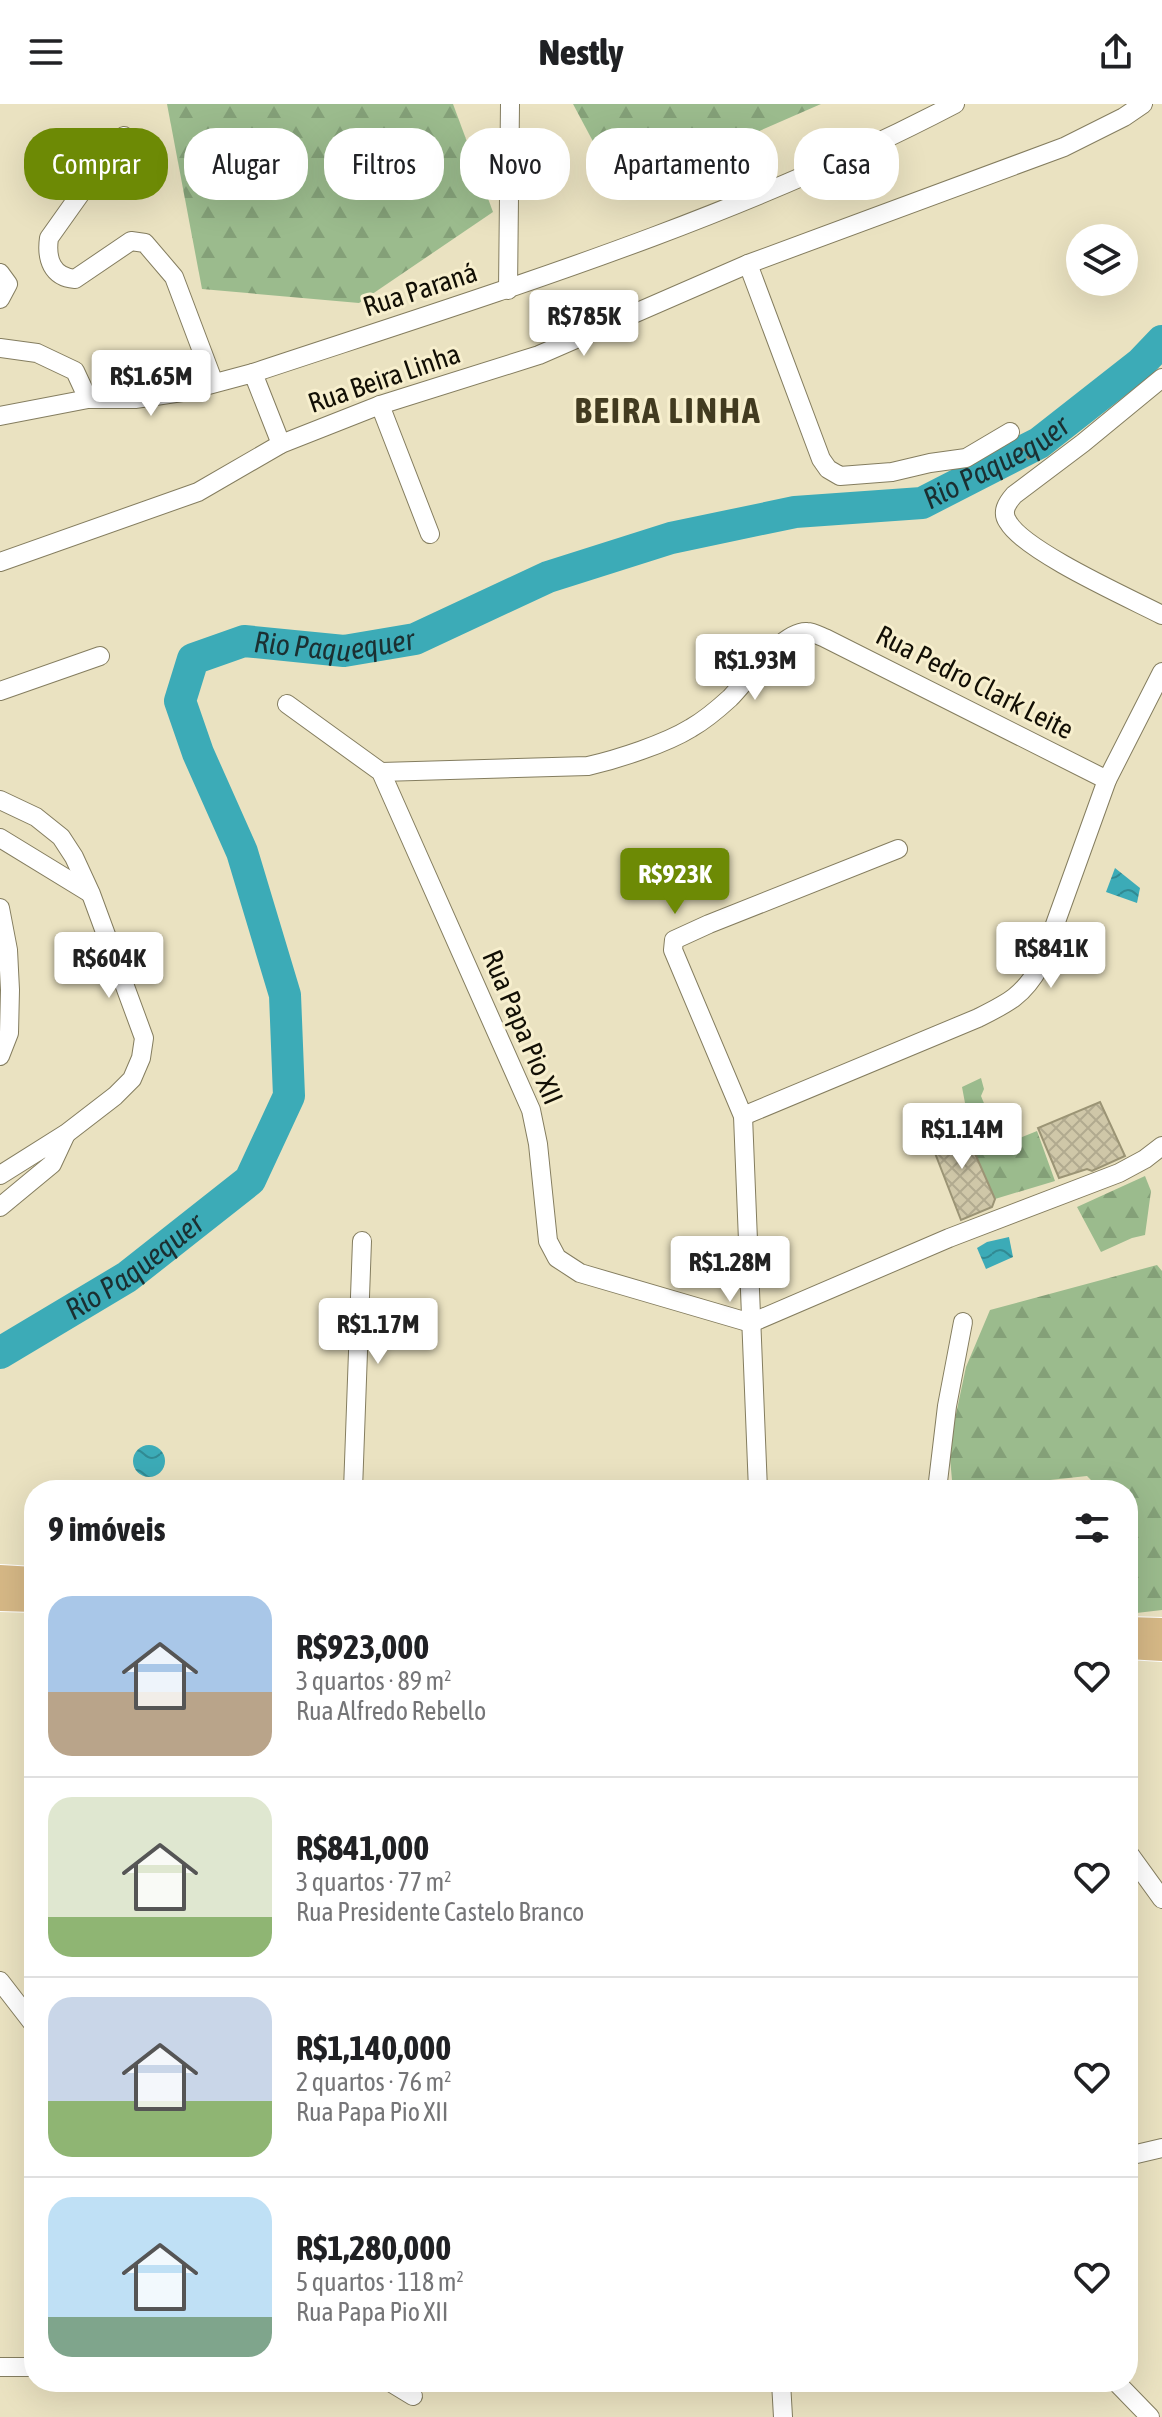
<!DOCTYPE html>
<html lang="pt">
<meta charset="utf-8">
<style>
:root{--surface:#fff;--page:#f2f2f2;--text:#202124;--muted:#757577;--line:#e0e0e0;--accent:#6d8a05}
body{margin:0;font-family:"Asap Condensed",sans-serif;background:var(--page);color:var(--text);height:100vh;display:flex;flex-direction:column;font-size:30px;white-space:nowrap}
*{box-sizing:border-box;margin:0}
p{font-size:26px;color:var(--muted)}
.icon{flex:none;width:44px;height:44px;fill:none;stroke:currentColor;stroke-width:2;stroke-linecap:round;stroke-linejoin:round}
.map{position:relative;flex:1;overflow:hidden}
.side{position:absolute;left:24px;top:1376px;width:1114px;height:912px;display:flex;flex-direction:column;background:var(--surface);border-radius:32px;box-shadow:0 8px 32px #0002}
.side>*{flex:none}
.guide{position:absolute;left:24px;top:24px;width:1114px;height:72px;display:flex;gap:16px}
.buttons{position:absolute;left:1066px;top:120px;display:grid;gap:16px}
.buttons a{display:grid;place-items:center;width:72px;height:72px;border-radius:50%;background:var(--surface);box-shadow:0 8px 32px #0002;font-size:40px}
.price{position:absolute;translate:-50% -68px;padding:0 18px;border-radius:8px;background:#fff;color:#222;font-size:26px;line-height:52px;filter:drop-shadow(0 2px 4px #0008)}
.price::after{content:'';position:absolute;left:50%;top:48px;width:24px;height:18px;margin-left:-12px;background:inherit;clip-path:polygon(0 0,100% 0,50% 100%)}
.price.active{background:var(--accent);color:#fff}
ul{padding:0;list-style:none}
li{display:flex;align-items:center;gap:24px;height:200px;padding:0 24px}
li+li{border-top:2px solid var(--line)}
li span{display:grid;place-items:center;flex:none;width:224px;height:160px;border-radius:24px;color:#555}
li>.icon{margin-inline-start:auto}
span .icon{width:96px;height:96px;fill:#fffc;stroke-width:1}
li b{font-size:34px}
h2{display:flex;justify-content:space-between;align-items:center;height:96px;padding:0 24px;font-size:34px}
.chip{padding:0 28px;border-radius:32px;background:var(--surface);box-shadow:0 8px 32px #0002;font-size:28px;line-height:72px}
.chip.active{background:var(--accent);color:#fff}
header{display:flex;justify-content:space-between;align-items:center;height:104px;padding:0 24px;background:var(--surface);font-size:36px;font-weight:800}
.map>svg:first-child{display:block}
</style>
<header><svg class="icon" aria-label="menu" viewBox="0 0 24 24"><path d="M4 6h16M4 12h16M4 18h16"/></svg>Nestly<svg class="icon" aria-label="share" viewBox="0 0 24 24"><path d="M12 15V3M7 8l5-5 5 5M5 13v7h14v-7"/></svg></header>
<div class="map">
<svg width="1162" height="2313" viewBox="0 0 1162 2313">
<defs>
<pattern id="forest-firs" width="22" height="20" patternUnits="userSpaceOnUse" patternTransform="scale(2)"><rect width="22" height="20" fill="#9bbb8d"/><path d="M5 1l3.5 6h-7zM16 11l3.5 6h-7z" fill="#84a078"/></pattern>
<pattern id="water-waves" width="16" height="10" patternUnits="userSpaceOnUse" patternTransform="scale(2)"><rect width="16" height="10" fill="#3cabb7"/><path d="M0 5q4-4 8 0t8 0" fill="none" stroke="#318a93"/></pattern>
<pattern id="building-cross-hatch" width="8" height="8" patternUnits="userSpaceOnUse" patternTransform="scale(2)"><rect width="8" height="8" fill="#cfc7a8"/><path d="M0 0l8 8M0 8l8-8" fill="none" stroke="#b1aa8f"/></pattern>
</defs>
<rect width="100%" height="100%" fill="#eae2c1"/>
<g fill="url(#forest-firs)">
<path d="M167 0H453L493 108 359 199 202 185Z"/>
<path d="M573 0H821L620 88Z"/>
<path d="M981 974 984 985 981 992 988 1009 987 1015 998 1030 1010 1026 1015 1036 1037 1027 1055 1077 995 1095 966 1029 957 1018 960 1003 965 999 962 983Z"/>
<path d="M1145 1072 1151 1087 1145 1131 1132 1134 1101 1148 1077 1103Z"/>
<path d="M1157 1161 1162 1167V1506L1128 1510V1386H1101L1087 1372 978 1384 952 1376 949 1343 966 1263 990 1206Z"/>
</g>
<g fill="url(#water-waves)">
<path d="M1115 764 1140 784 1137 799 1106 788Z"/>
<path d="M1009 1133 1013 1153 986 1165 977 1144 987 1138Z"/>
<circle cx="149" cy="1357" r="16"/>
</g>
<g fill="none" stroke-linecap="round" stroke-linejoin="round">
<path stroke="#3cabb7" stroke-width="32" id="s1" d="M0 1249 127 1173 250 1076 289 992 285 891 242 748 198 649 180 597 193 555 244 537 344 547 415 535 548 473 671 434 795 408 922 399 1039 339 1141 259 1162 237"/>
</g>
<g fill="url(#building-cross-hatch)" stroke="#9b9475" stroke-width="2">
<path d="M1100 998 1125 1052 1092 1067 1087 1065 1059 1074 1038 1024Z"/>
<path d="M957 1018 966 1029 995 1095 992 1103 961 1116 928 1031Z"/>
</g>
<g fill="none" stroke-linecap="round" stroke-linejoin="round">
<g stroke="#847d5f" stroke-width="20">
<g id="minor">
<path d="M124 32 103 58 49 134C46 155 52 173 75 175L131 137 145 139 174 173 214 279"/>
<path d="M748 160 821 355 828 365 840 372 892 368 930 359 966 354 1010 328"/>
<path d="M0 169 8 180 0 195"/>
<path d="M508 186 510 0"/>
<path d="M0 244 37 249 75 267 88 295"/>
<path d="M253 269C491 190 732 117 955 0"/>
<path d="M1162 274 1083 339 1014 391C1007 399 1001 408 1008 418 1024 447 1129 494 1162 511"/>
<path d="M380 301 430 430"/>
<path d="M0 312 88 295H135L182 288 253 269 281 340"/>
<path d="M0 458 198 388 281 340 380 301 539 251 748 160 1064 43 1124 13 1143 0"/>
<path d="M0 587 100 552"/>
<path d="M287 600 381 668 531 1006 538 1040 548 1137 557 1154 580 1169 751 1219 949 1134 1119 1069 1145 1055 1162 1042"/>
<path d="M381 668 588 662C618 655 665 640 691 624 705 616 718 605 730 594 746 578 783 526 807 528 813 528 820 532 825 534L1107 676"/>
<path d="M0 696 36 713 61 733 74 753 91 790 144 934 141 954 132 975 115 992 67 1029 0 1071"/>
<path d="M0 734 90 789"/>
<path d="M0 804 8 846 10 886 9 929 0 952"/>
<path d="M743 1012 978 914C1008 899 1023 892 1040 862L1107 676 1162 568"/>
<path d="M0 1103 52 1060 66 1030"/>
<path d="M353 1386 362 1137"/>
<path d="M758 1386 743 1012 673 846 674 836 709 820 898 745"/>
<path d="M937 1386 947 1302 963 1218"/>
<path d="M1128 1748 1162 1795"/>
<path d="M0 1877 34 1921"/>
<path d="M1128 2052 1162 2044"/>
<path d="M0 2263H34"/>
<path d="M390 2278 413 2292"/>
<path d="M781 2278 783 2313"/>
<path d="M1116 2278 1150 2313"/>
</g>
</g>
<g stroke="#fff" stroke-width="26">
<g id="major">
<path d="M0 1473 34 1475"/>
<path d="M0 1495 34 1496"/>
<path d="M1128 1525 1162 1526"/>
<path d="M1128 1543 1162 1545"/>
</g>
</g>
<path stroke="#948e76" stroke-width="3" stroke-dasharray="4 6" stroke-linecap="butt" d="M1021 344 1031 357"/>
<use href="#minor" stroke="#fff" stroke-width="18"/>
<use href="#major" stroke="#d6b886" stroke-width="24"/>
</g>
<g text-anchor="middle" stroke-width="6" stroke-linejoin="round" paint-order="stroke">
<g font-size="28" fill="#120f05" stroke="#f7efce">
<text transform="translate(420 185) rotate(-18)" y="10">Rua Paraná</text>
<text transform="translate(384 274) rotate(-19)" y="10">Rua Beira Linha</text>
<text transform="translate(975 578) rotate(27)" y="10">Rua Pedro Clark Leite</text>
<text transform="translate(523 923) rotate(67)" y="10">Rua Papa Pio XII</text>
</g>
<g font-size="30" font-style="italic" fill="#1b2f31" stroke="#f7efce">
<text dy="10" stroke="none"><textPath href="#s1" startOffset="1696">Rio Paquequer</textPath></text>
<text dy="10" stroke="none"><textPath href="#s1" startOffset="1000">Rio Paquequer</textPath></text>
<text dy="10" stroke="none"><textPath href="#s1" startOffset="160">Rio Paquequer</textPath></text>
</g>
<g font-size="36" font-weight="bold" letter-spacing="2" fill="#423b20" stroke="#f7efce">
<text x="668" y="319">BEIRA LINHA</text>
</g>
</g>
</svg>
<div class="buttons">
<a><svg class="icon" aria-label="layers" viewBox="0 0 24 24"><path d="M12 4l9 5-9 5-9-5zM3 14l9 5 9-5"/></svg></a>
</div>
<b class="price" style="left:584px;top:254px">R$785K</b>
<b class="price" style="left:151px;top:314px">R$1.65M</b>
<b class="price" style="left:755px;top:598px">R$1.93M</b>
<b class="price active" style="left:675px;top:812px">R$923K</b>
<b class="price" style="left:1051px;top:886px">R$841K</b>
<b class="price" style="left:109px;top:896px">R$604K</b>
<b class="price" style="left:962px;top:1067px">R$1.14M</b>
<b class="price" style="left:730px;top:1200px">R$1.28M</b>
<b class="price" style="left:378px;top:1262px">R$1.17M</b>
<div class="guide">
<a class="chip active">Comprar</a>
<a class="chip">Alugar</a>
<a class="chip">Filtros</a>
<a class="chip">Novo</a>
<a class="chip">Apartamento</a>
<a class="chip">Casa</a>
</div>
<section class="side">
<h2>9 imóveis<svg class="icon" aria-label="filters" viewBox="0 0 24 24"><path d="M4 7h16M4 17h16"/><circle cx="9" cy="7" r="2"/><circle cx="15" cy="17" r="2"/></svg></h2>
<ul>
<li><span style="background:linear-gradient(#a9c7e8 60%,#b9a48a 0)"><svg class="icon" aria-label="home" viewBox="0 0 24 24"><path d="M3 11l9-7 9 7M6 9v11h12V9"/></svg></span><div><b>R$923,000</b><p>3 quartos · 89 m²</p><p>Rua Alfredo Rebello</p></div><svg class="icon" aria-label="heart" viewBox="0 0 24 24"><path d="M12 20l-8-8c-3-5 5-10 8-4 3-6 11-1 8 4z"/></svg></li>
<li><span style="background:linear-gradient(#dfe7d0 75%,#8fb573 0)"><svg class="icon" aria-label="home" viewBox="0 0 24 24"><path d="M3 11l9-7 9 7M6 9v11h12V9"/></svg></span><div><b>R$841,000</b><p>3 quartos · 77 m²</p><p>Rua Presidente Castelo Branco</p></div><svg class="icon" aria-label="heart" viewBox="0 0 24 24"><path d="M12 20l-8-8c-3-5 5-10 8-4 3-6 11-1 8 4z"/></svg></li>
<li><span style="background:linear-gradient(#c9d6e8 65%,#8fb573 0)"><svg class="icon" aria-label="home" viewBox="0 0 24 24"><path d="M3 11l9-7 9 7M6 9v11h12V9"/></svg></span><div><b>R$1,140,000</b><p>2 quartos · 76 m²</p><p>Rua Papa Pio XII</p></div><svg class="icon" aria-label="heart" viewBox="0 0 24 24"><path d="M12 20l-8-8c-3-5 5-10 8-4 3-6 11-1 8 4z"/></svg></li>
<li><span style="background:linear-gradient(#bfe0f5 75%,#7fa58c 0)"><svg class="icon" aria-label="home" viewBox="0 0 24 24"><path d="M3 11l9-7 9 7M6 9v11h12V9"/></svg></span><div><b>R$1,280,000</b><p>5 quartos · 118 m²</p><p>Rua Papa Pio XII</p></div><svg class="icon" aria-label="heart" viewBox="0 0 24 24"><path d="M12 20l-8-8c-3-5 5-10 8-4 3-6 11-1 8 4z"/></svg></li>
</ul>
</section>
</div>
